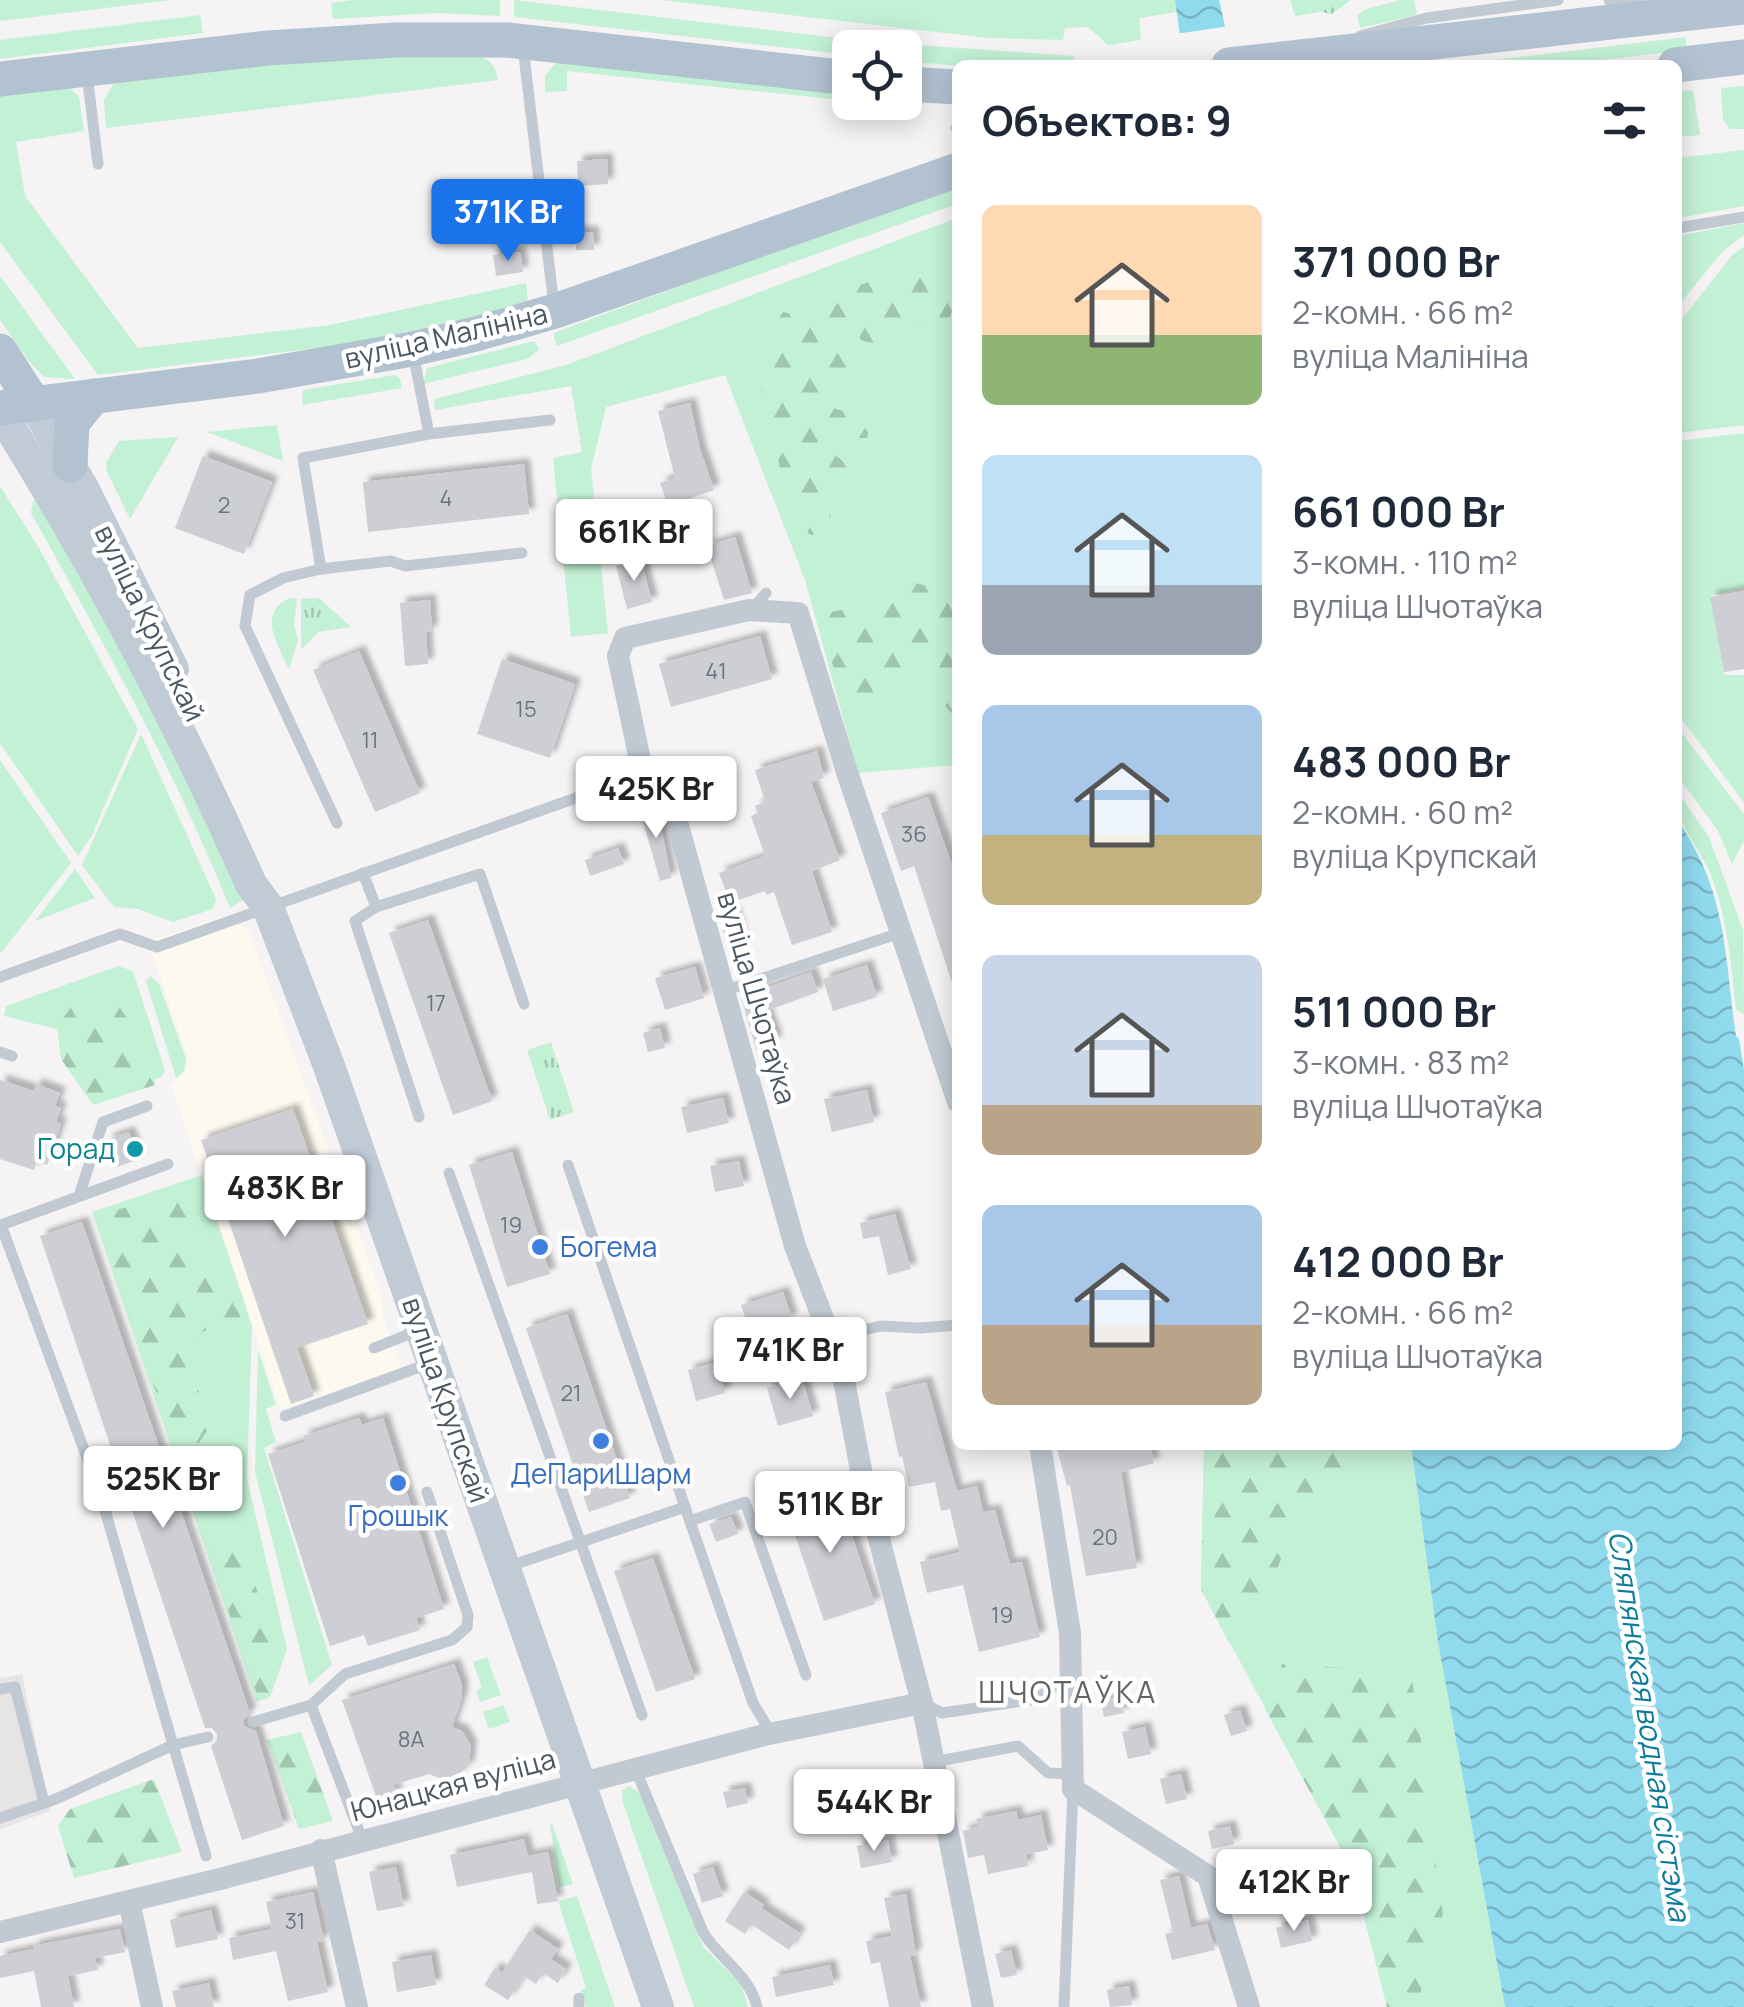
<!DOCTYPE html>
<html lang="ru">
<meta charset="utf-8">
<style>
:root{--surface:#fff;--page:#f6f6f7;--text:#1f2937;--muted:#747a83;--accent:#1a73e8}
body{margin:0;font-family:Manrope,sans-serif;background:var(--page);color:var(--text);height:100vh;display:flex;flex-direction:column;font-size:38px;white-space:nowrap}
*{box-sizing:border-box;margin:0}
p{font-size:32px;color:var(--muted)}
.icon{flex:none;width:55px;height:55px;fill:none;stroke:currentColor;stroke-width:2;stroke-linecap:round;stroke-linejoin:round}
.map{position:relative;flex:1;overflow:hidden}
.drawer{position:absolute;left:952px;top:60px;width:730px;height:1390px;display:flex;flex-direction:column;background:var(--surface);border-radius:15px;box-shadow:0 5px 25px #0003}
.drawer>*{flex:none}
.tools{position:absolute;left:832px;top:30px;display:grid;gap:20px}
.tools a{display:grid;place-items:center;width:90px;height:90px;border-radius:15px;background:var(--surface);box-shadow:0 5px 25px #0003;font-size:50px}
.price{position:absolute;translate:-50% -85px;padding:0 22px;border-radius:10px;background:#fff;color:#222;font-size:32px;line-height:65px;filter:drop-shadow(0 2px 5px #0008)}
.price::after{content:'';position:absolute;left:50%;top:60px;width:30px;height:22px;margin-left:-15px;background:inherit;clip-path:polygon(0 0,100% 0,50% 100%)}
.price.active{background:var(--accent);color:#fff}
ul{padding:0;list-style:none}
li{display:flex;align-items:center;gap:30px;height:250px;padding:0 30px}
li span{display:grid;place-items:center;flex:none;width:280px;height:200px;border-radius:15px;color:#555}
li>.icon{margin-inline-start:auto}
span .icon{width:120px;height:120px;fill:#fffc;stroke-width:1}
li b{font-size:42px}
h2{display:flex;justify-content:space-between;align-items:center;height:120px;padding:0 30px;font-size:42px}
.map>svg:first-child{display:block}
</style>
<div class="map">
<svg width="1744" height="2007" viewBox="0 0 1744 2007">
<defs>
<pattern id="forest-firs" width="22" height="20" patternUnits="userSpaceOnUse" patternTransform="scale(2.5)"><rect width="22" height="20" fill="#c3f1d5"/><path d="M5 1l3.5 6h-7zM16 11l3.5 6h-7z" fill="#a0c6b0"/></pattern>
<pattern id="park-tufts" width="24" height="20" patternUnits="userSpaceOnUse" patternTransform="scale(2.5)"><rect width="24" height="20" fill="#c3f1d5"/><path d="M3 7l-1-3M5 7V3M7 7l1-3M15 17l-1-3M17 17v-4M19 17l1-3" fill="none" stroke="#a0c6b0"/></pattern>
<pattern id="water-waves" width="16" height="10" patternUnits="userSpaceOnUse" patternTransform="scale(2.5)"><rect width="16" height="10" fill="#90daee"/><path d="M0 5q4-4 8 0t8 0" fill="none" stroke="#78b4c4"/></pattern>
<filter id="shadow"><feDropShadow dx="6" dy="-6" stdDeviation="2.5" flood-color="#0004"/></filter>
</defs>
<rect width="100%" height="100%" fill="#f5f3f3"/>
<path fill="#fdf9ef" d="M222 917 248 929 381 1294 383 1315 401 1368 281 1409 171 1085 184 1074 189 1061 148 941Z"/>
<path fill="#e6e4e5" d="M22 1674 50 1811 0 1829V1678Z"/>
<g fill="#c3f1d5">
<path d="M0 0H171L0 21Z"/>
<path d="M353 0H500V16L437 13 333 19 331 3Z"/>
<path d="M514 0 873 42 1074 56V65L957 66 905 61V48H850V55L514 17Z"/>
<path d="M662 0H1175L1177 12 1139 18 1141 40 1108 45 1088 27 1065 28 1063 40 988 38Z"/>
<path d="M1400 0H1414L1417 15 1360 28 1357 15 1366 9Z"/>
<path d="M200 15 203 33 0 59V40Z"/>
<path d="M1686 37 1687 50 1559 65H1454Z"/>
<path d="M338 55 479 56C492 61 495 66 498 80L106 128 104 100 115 81Z"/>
<path d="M558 60 850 95V101L567 71V91L545 92V76Z"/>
<path d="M1744 86V129H1730L1723 119 1721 88Z"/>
<path d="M70 88 79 97 84 131 16 142 25 196 138 348 330 325 526 283 528 303 519 308 349 344 98 375 0 242V96Z"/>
<path d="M1693 90 1700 135 1678 137V92Z"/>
<path d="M1744 150V206L1678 218V158Z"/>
<path d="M957 184V204L557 346 553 333Z"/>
<path d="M957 218V765L858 773 805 580 725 375 606 407 591 469 608 633 571 637 553 458 582 452 571 386 435 410 434 399 566 365Z"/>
<path d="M1744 223V235L1722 252 1678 306V236Z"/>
<path d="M1744 247V425L1678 433V324L1733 254Z"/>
<path d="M0 276 75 379 44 377 28 360 0 320Z"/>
<path d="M534 341 539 350 527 359 423 384 427 368Z"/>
<path d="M395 375 400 379 402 388 302 405 303 390Z"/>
<path d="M277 425 283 461 207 432Z"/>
<path d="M1744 433V588L1711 595 1724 675H1744V803L1678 714V441Z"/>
<path d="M178 437 130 519 107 472 106 463 119 441Z"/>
<path d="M0 486 40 550 138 729 92 835 78 856 0 743Z"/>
<path d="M44 494 116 625 243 900 230 908C175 771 103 642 31 513L33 501Z"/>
<path d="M290 598 297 599 294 625 298 640 289 669C278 644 256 613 290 598Z"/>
<path d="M1678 728 1744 814V841L1732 864 1718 831 1678 776Z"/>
<path d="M141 734 216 899 213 909 173 922 138 909 114 907 82 865Z"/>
<path d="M0 760 71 863 1 953 0 951Z"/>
<path d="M1678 793 1709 837 1743 930 1744 1014 1736 1009C1731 963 1727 913 1709 871 1695 839 1677 829 1678 793Z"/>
<path d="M75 869 95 898 35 921Z"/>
<path d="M118 966 133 971 165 1070 161 1077 102 1099 60 1030 4 1016 6 1006Z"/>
<path d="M151 976 159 984 186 1059 184 1071 176 1078 146 981Z"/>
<path d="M202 1175 252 1326 247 1479 287 1649 270 1697 257 1702 92 1212Z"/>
<path d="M258 1350 276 1405 266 1409 276 1442 264 1448 332 1665 309 1685 255 1472Z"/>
<path d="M1204 1445H1411L1438 1642 1505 2007H1387L1352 1869 1201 1589Z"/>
<path d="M487 1657 501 1695 480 1702 476 1691 482 1688 473 1662Z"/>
<path d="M503 1705 510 1722 489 1729 483 1712Z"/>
<path d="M629 1786 644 1796 651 1822 704 1948 741 1984 748 2007H694L623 1803 622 1790Z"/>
<path d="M552 1823 573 1884 559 1887 550 1824Z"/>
<path d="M577 1896 615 2007H586L581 1990 586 1988 558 1901Z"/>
</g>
<g fill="url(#forest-firs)">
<path d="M932 267 943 269 955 277 957 293 948 324 936 331 914 326 894 347 884 348 861 340 856 330 830 324 824 313 830 296 841 286H858L900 269 917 274Z"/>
<path d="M783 312 805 317 853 350 856 366 842 382 825 388 819 405C839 410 855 411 870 426L867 438H850L824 432 818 443 847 464 851 476 843 486 827 491 826 503 831 516 824 532 811 535C781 514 780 461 773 428 769 408 759 388 758 368 757 349 773 327 783 312Z"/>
<path d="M916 583 938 589 944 600H957V719L940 700 938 683 918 667 896 677 895 695 873 707 846 709 823 632 831 612 846 609 877 633 885 629 880 597Z"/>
<path d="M104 998 117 1004 141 1037C138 1056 137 1064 155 1073V1085L93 1105 61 1059 57 1026 72 1006Z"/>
<path d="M175 1191 198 1194 208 1219 188 1237 190 1260 240 1289 248 1314 204 1331 186 1352 210 1427 197 1445H183L171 1435 96 1217Z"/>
<path d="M1204 1445H1367L1358 1475 1348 1488 1319 1501 1298 1517 1262 1606 1244 1634 1228 1641 1201 1589Z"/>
<path d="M238 1540 282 1657 270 1692 258 1697 208 1551Z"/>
<path d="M1282 1664 1411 1672 1423 1755 1424 1805 1438 1841 1434 1890C1456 1920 1430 1936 1422 1966 1418 1977 1422 1994 1423 2007H1387L1352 1869 1265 1709Z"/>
<path d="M301 1732 333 1821 299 1829 267 1740Z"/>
<path d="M154 1779 182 1852 74 1878 58 1826 70 1809Z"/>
</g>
<g fill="url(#park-tufts)">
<path d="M1290 0H1351L1332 14 1320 12 1295 16Z"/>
<path d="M319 598 351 627 318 632 301 650V599Z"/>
<path d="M551 1042 574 1112 550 1120 527 1050Z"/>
</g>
<g fill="url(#water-waves)">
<path d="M1175 0H1219L1234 65H1184Z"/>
<path d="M1678 819C1688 837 1700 856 1707 875 1727 927 1728 982 1736 1036L1739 1039 1744 1070V2007H1505L1438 1642 1411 1445H1678Z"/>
</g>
<path fill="#f5f3f3" d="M1230 26 1239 65H1179L1175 34Z"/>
<g fill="#cdcfd5" filter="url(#shadow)">
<path d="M607 159 608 184 578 186 577 161Z"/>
<path d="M513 195 516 214 499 216 496 197Z"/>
<path d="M576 232H593L594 250H576Z"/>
<path d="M520 252 523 272 496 276 493 255Z"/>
<path d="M690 403 700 449 714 490 668 506 660 483 675 478 658 411Z"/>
<path d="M203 456 272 482 244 554 175 528Z"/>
<path d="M524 464 529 514 368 532 363 482Z"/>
<path d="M735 537 752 593 724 600 707 546Z"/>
<path d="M641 560 652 602 627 609 616 566Z"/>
<path d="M1744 591V669L1724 672 1710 597Z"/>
<path d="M430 600 432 631 426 632 428 664 405 666 400 603Z"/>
<path d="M760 636 772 679 671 707 659 664Z"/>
<path d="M359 651 420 793 375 812 313 670Z"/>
<path d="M502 659 575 684 550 758 477 734Z"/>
<path d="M817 751 824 778 811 782 840 860 812 871 832 932 792 945 774 892 766 895 765 891 730 903 719 873 765 856 751 816 758 813 755 806 765 802 755 770Z"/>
<path d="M928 797 958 882V989H954L914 866 901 871 881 813Z"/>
<path d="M657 806 671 878 660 881 640 811Z"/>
<path d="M618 848 624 864 590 876 585 860Z"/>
<path d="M734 912 742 941 727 945 719 916Z"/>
<path d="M428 920 492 1101 453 1115 389 933Z"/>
<path d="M867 965 877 997 833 1011 823 979Z"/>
<path d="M695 967 704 998 665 1010 655 978Z"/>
<path d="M811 972 818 992 766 1011 777 1041 756 1049 741 997Z"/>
<path d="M660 1028 665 1048 648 1052 643 1033Z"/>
<path d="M0 1080 34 1091 36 1084 60 1093 55 1106 61 1108 56 1122 61 1124 47 1165 37 1161 34 1170 0 1159Z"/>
<path d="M867 1090 874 1122 832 1132 824 1099Z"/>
<path d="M723 1098 729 1123 687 1133 681 1107Z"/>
<path d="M293 1109 368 1324 297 1348 314 1396 291 1404 201 1140Z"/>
<path d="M129 1132 139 1159 117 1167 107 1139Z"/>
<path d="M512 1152 550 1274 507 1287 469 1165Z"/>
<path d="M739 1161 744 1186 715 1192 710 1166Z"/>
<path d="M895 1214 911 1269 888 1275 879 1236 863 1239 860 1223Z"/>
<path d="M82 1222 250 1713 244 1719V1726L256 1731 284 1826 242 1840 211 1746 217 1741V1734L212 1728H205L40 1236Z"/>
<path d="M783 1292 792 1319 750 1333 741 1305Z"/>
<path d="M567 1314 630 1498 589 1512 526 1328Z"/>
<path d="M717 1362 725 1393 696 1401 688 1370Z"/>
<path d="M802 1378 813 1416 778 1426 767 1388Z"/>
<path d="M926 1382 957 1491 977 1486 983 1512 995 1510 1010 1564 1022 1562 1040 1637 979 1652 963 1585 927 1593 920 1562 960 1552 950 1509 941 1511 935 1482 909 1487 902 1456 899 1457 885 1392Z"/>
<path d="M359 1418 362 1425 383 1418 444 1609 416 1618 420 1630 368 1646 364 1635 330 1646 268 1454 305 1442 303 1436Z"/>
<path d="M1056 1445H1150L1154 1463 1121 1472 1137 1568 1086 1576 1070 1485 1067 1486Z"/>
<path d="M837 1491 875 1604 824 1621 786 1508Z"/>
<path d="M731 1517 738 1534 716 1542 709 1524Z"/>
<path d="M653 1558 695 1679 656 1692 614 1571Z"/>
<path d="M454 1664 462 1685V1697L452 1727 462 1731 471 1746 469 1765 457 1776 439 1778 429 1774 393 1785 397 1794 377 1799 342 1700Z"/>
<path d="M1120 1697 1124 1713 1104 1717 1101 1701Z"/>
<path d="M1240 1710 1247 1731 1231 1736 1224 1715Z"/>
<path d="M1145 1727 1151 1754 1128 1759 1122 1732Z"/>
<path d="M1181 1774 1187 1799 1166 1804 1160 1779Z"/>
<path d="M745 1788 748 1803 727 1808 723 1792Z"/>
<path d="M1016 1811 1018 1820 1041 1815 1048 1850 1026 1854 1028 1866 988 1874 984 1855 968 1858 963 1831 978 1827 976 1819Z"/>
<path d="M1230 1826 1234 1844 1212 1849 1208 1831Z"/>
<path d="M524 1839 528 1856 548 1852 558 1901 537 1904 532 1872 457 1887 450 1855Z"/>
<path d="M888 1840 892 1862 861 1868 857 1846Z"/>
<path d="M396 1867 404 1906 377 1911 369 1872Z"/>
<path d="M713 1867 723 1896 702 1903 693 1874Z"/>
<path d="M1261 1868 1265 1885 1232 1893 1228 1875Z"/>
<path d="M1341 1871 1349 1902 1316 1910 1308 1879Z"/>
<path d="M1179 1876 1191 1928 1207 1924 1215 1950 1172 1960 1165 1934 1173 1932 1160 1880Z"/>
<path d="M313 1892 324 1941 317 1942 328 1992 288 2001 276 1951 233 1960 229 1938 272 1929 266 1902Z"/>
<path d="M744 1892 764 1905 761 1908 800 1933 789 1950 751 1924 745 1934 725 1921Z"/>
<path d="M906 1894 916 1955 910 1956 921 2007H889L880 1962 871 1964 866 1941 892 1936 884 1898Z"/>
<path d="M211 1910 218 1939 176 1948 170 1920Z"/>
<path d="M1308 1920 1312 1941 1281 1948 1276 1928Z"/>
<path d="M120 1929 125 1952 95 1958 98 1970 68 1976 74 2007H41L34 1971 0 1978V1956L34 1949 33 1946Z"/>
<path d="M530 1930 558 1949 551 1959 566 1969 558 1983 543 1973 536 1984 524 1976 508 2000 484 1985 495 1968 502 1973Z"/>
<path d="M1011 1950 1017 1975 1001 1978 995 1954Z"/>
<path d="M431 1955 436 1985 397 1992 392 1962Z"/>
<path d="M830 1965 834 1985 776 1997 772 1977Z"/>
<path d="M209 1983 214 2007H176L172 1991Z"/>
<path d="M1129 1986 1132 2005 1110 2007 1107 1990Z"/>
</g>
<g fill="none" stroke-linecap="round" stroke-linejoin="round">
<g stroke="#c1cad2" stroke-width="11">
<path d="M1609 0 1642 5"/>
<path d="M1360 36 1427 18 1558 0"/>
<path d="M523 47 554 306"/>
<path d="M87 74 98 164"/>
<path d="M956 128H958"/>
<path d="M542 208 572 205"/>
<path d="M1678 228 1744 217"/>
<path d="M413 353 429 434"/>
<path d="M321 569 391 561 405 566 522 553"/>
<path d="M753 608 766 593"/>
<path d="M337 823 245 626 250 595 283 578 321 569 303 458 429 434 550 420"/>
<path d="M363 873 376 907 355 921 419 1117"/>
<path d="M376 907 480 874 524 1004"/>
<path d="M0 977 120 934 157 947 643 774"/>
<path d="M724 991 903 932"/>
<path d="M0 1052 12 1056"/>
<path d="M168 1164 1 1225 100 1493 173 1745 208 1737"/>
<path d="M449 1173 642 1715"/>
<path d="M79 1196 103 1122 147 1106"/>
<path d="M830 1338 881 1326 920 1328 958 1325"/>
<path d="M374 1348 417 1331"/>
<path d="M285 1416 428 1364"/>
<path d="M685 1507 753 1703 765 1723 764 1735"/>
<path d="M690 1521 745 1502 806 1675"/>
<path d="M507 1567 685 1507 568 1165"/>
<path d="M0 1689 15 1687 44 1803"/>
<path d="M922 1703 942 1713 1036 1699 1070 1675"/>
<path d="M311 1705 345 1674 452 1640 467 1627 468 1615 427 1492"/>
<path d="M253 1722 311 1705 362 1839"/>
<path d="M934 1762 1018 1746 1048 1773 1072 1774"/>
<path d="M635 1768 703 1932C719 1959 750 1975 757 2007"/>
<path d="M0 1818 56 1799 173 1745 206 1856"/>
<path d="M579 1998V2007"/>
<path d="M1064 2007 1073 1789"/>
</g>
<g stroke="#c1cad2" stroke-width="22">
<path d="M958 1102 847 772 798 613 749 610 625 638 618 656 643 774 667 786 795 1246 841 1365 861 1470 922 1703 983 2007"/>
<path d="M1040 1445 1070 1633 1073 1789 1208 1876 1249 2007"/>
<path d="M321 1850 357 2007"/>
<path d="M129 1901 152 2007"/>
<path d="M0 1932 220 1879 764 1735 922 1703"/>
</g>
<g stroke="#c1cbd6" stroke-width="32">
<path d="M34 404 84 490 173 669"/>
<path d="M0 412C95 563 179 721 251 884L268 907 329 1066 658 2007"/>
</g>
<g stroke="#b3c2d1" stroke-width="35">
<path d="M1229 65 1744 7"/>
<path d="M1675 65 1744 57"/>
<path d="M0 79 268 48 395 40H507L850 78"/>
<path d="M905 84 958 87"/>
<path d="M0 351 34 404"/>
<path d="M0 408 258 376 412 349 476 334 555 311 958 170"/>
<path d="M70 465 72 423 94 396"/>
</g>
</g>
<circle fill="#0f9aa8" stroke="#fff" stroke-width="4" cx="135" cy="1149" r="10"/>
<g fill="#3f7fe0" stroke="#fff" stroke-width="4">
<circle cx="540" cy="1247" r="10"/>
<circle cx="601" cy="1441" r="10"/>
<circle cx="398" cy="1483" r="10"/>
</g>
<g text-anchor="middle" stroke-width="9" stroke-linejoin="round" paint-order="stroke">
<g font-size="22" fill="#6b747e">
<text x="446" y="506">4</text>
<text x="224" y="513">2</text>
<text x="716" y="679">41</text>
<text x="526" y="717">15</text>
<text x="370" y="748">11</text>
<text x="914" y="842">36</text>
<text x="436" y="1011">17</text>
<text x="511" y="1233">19</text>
<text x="571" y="1401">21</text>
<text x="1105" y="1545">20</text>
<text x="1002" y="1623">19</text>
<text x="411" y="1747">8А</text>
<text x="295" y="1929">31</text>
</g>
<g font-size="28" fill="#4a5661" stroke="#fff">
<text transform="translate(446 336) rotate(-13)" y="10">вуліца Малініна</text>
<text transform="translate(150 623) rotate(64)" y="10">вуліца Крупскай</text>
<text transform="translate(757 998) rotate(74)" y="10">вуліца Шчотаўка</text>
<text transform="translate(446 1400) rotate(71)" y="10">вуліца Крупскай</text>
<text transform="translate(453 1785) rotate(-15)" y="10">Юнацкая вуліца</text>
</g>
<g font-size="28" fill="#0d838f" stroke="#fff" text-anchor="end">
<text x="115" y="1159">Горад</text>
</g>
<g font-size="28" fill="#366cbe" stroke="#fff">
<text x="560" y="1257" text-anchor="start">Богема</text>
<text x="601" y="1484">ДеПариШарм</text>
<text x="398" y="1526">Грошык</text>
</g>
<g font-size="30" letter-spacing="2.5" fill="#5f6368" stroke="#fff">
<text x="1068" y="1703">ШЧОТАЎКА</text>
</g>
<g font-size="30" font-style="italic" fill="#0c7c9b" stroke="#fff">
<text transform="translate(1649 1726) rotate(81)" y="10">Сляпянская водная сістэма</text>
</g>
</g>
</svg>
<div class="tools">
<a><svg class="icon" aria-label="locate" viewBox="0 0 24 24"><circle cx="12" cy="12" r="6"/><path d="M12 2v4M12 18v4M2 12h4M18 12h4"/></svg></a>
</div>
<b class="price active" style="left:508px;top:264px">371K Br</b>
<b class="price" style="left:634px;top:584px">661K Br</b>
<b class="price" style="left:656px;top:841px">425K Br</b>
<b class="price" style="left:285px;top:1240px">483K Br</b>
<b class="price" style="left:790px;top:1402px">741K Br</b>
<b class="price" style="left:163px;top:1531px">525K Br</b>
<b class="price" style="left:830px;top:1556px">511K Br</b>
<b class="price" style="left:874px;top:1854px">544K Br</b>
<b class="price" style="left:1294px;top:1934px">412K Br</b>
<section class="drawer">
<h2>Объектов: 9<svg class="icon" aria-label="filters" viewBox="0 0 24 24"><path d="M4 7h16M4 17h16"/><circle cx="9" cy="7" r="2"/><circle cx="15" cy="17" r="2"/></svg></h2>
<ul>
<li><span style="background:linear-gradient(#ffd9b3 65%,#8fb573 0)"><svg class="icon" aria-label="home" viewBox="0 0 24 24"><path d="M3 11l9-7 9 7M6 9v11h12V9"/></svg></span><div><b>371 000 Br</b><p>2-комн. · 66 m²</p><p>вуліца Малініна</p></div></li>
<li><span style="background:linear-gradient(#bfe0f5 65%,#9aa5b1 0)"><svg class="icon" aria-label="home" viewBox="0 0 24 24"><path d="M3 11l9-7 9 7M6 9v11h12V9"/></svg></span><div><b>661 000 Br</b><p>3-комн. · 110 m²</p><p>вуліца Шчотаўка</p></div></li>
<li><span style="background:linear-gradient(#a9c7e8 65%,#c2b280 0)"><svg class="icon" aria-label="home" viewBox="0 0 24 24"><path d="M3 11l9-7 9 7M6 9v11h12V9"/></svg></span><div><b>483 000 Br</b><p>2-комн. · 60 m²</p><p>вуліца Крупскай</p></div></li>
<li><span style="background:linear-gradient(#c9d6e8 75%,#b9a48a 0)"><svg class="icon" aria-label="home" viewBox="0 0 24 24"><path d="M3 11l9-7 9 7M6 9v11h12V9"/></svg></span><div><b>511 000 Br</b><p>3-комн. · 83 m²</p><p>вуліца Шчотаўка</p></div></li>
<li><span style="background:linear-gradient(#a9c7e8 60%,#b9a48a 0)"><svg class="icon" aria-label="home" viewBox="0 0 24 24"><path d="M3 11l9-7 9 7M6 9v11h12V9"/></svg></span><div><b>412 000 Br</b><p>2-комн. · 66 m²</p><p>вуліца Шчотаўка</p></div></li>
</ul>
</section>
</div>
